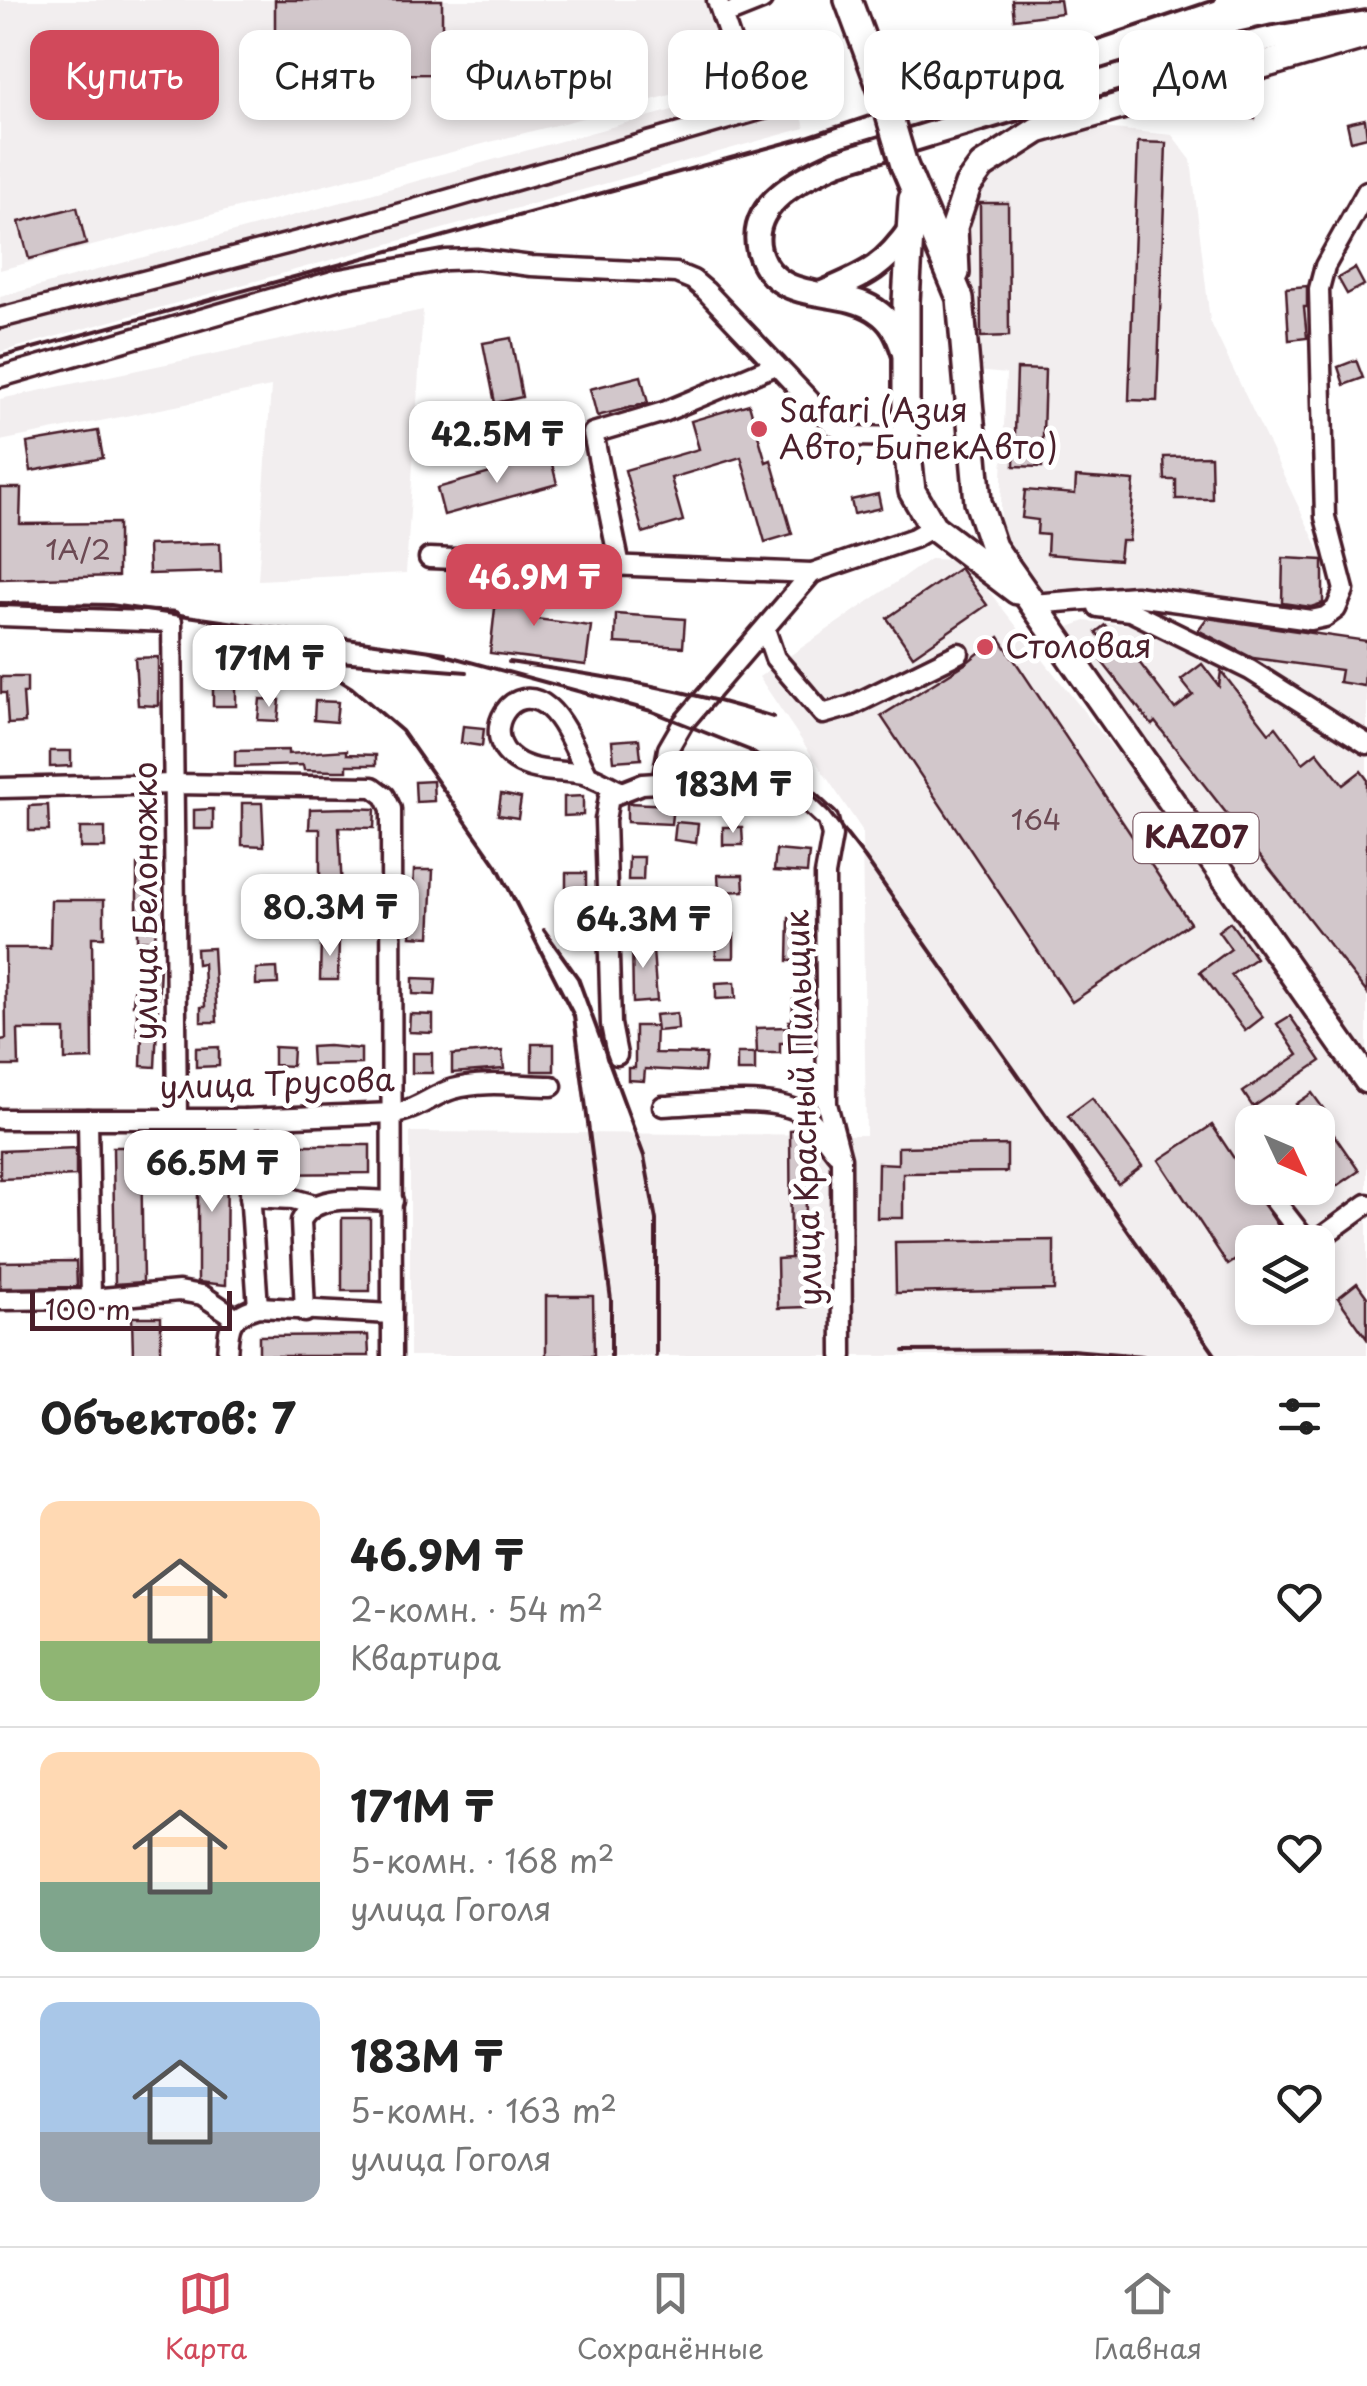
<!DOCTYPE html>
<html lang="ru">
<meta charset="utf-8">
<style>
:root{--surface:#fff;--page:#f2f2f2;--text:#222;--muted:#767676;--line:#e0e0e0;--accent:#d1495b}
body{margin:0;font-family:"Playpen Sans",sans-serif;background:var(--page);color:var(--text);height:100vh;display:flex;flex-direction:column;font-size:38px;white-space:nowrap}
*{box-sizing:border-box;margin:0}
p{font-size:32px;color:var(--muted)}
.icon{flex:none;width:55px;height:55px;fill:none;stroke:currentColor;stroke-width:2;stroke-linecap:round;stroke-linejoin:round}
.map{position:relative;height:1356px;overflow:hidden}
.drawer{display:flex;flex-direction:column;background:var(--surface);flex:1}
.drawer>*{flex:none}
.hud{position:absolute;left:30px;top:30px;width:1308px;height:90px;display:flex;gap:20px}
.needle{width:65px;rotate:134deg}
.buttons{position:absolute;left:1235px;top:1105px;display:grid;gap:20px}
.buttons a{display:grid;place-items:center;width:100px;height:100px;border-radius:20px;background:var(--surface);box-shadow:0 5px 15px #0003;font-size:50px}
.scale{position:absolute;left:30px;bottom:25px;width:202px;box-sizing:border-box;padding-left:10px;border:5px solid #4a1f2b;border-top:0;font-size:28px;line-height:35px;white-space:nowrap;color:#4a1f2b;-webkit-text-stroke:8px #fff;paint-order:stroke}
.price{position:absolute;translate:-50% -85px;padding:0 22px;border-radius:20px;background:#fff;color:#222;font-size:32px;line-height:65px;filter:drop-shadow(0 2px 5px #0008)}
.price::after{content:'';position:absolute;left:50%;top:60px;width:30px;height:22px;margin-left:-15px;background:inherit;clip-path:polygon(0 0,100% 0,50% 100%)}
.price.current{background:var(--accent);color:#fff}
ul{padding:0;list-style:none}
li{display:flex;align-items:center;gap:30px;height:250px;padding:0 40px}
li+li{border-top:2px solid var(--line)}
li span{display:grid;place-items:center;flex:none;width:280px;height:200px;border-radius:20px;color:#555}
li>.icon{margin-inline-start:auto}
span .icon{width:120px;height:120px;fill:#fffc;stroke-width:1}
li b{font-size:42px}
h2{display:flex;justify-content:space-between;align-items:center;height:120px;padding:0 40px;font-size:42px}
.tag{padding:0 35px;border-radius:20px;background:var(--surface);box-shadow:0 5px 15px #0003;font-size:35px;line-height:90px}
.tag.current{background:var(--accent);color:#fff}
.menu{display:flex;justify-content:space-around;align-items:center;height:140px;border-top:2px solid var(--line);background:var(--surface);font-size:28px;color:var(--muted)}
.menu a{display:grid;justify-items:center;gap:5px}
.menu .current{color:var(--accent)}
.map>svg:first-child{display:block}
</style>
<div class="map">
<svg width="1367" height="1356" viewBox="0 0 1367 1356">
<rect width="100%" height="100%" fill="#fff"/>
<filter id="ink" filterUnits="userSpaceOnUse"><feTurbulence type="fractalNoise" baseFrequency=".01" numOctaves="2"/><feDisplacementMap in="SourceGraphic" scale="20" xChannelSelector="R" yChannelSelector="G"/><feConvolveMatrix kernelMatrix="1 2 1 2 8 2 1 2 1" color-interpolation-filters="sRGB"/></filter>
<g filter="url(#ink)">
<g fill="#f2eeef" fill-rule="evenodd">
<path d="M0 0H713L736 78 0 270Z"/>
<path d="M791 77 805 128 0 352V297Z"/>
<path d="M1103 128 1172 135 1191 160 1210 321 1324 560 1325 609 1042 605 1000 532 1006 374 977 371 966 221 991 173 1044 140Z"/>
<path d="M423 310 406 573 258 580 271 387 0 441V399Z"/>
<path d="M930 559 964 560 1128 767 1367 1081V1356H410V1132L866 1135 862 830 759 677ZM1252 1122H1318V1188H1252ZM1252 1242H1318V1308H1252Z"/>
<path d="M1085 621 1367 646V1055L1143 748 1064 629Z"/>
</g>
<g fill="#d2c7cb" stroke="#4a1f2b" stroke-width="2.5">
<path d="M275 0H442V74L275 75Z"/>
<path d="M1012 0H1060L1062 13 1014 19Z"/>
<path d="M1239 98 1256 99 1255 119 1238 118Z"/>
<path d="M1365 119 1367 137 1351 141 1347 123Z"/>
<path d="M1138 142 1166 143 1157 401 1129 400Z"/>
<path d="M980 203H1008L1009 336 981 337Z"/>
<path d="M77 207 86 244 29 259 19 222Z"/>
<path d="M1355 268 1364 285 1347 294 1338 278Z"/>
<path d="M1307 286V307H1304L1307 338 1289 340 1286 288Z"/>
<path d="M511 338 522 397 495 403 483 343Z"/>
<path d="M1356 360 1363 378 1344 385 1338 367Z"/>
<path d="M1017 369 1045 370 1042 467 1014 466Z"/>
<path d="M641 376 648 403 597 416 590 389Z"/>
<path d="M749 404 766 462 771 460 792 534 765 542 741 457 671 478 683 521 643 533 625 470 699 449 691 421Z"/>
<path d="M98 431 103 458 31 471 27 443Z"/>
<path d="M550 456 557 484 444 515 437 488Z"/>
<path d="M1211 456 1212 499H1176V480H1165L1164 457Z"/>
<path d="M1076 477 1134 481 1129 541H1121L1119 560 1047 554 1048 535 1037 534 1038 520 1022 518 1025 490 1075 494Z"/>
<path d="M0 488H21L20 524 118 523V576L0 579Z"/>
<path d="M878 494 881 508 854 514 851 500Z"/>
<path d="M220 543 221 572 149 574 148 545Z"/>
<path d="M1283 558 1323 560V603L1311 607 1282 603Z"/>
<path d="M960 568 987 605 913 656 887 618Z"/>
<path d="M498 581 540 586 536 619 591 626 586 665 490 653Z"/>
<path d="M616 614 685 619 683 647 615 643Z"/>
<path d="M1207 618 1367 641 1364 686 1339 682 1341 670 1253 658 1198 630Z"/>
<path d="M1105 625 1119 643 1122 640 1175 709 1193 695 1181 680 1202 664 1219 686 1221 671 1269 733 1276 727 1303 763 1317 752 1343 785 1361 771 1367 779V993L1155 722 1152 725 1099 658 1110 650 1096 632Z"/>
<path d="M999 637 1190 923 1072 1002 881 716 965 664Z"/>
<path d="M207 641 228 642 227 661 206 660Z"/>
<path d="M158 657V706L138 705 135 658Z"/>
<path d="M1 677H27V693H23L25 723 8 724 6 693H1Z"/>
<rect x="213" y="688" width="23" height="18"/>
<path d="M260 699 280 700 278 721 258 720Z"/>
<path d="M315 701 338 702 336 722 314 720Z"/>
<path d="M463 726 484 728 482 746 461 743Z"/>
<path d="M639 739 641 759 614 761 612 741Z"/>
<path d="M288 750V754L347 750V754L376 755V765H347V771H335L304 770 303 765 235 767V751Z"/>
<path d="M50 751H71V766L50 767Z"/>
<path d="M433 781 434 801 416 802 415 782Z"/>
<path d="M501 794 521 798 518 818 498 815Z"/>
<path d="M583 796V815L564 816V797Z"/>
<path d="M242 803H262L264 846 242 845Z"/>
<path d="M627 803 673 805 671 824 627 822Z"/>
<path d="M48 805 49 831H29V806Z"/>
<path d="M350 808 375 809 374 828 339 827 342 892 320 894V829H309L310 809Z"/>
<path d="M213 809V829H194V810Z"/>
<path d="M676 822 698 824 696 843 674 840Z"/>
<path d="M723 827H742L743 845H723Z"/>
<rect x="80" y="828" width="25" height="20"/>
<path d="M776 850 809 853 807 873 774 871Z"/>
<path d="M629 857H644L643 880H628Z"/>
<path d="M137 865H157L159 910H157L155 941 137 940Z"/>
<path d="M414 870H433L430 937 411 936Z"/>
<rect x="566" y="873" width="20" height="20"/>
<path d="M718 875H743L744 891 719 892Z"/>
<path d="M51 900H104V937H92L93 1059 65 1060V1030H18L19 1066H0V1040L6 1039 5 948H50Z"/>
<rect x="653" y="916" width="24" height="15"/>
<path d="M804 916 811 960 788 961 789 917Z"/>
<path d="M1230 922 1256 958 1231 975 1263 1017 1245 1031 1200 972 1231 949 1218 931Z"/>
<path d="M734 934V958H716L715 935Z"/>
<path d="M339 938 338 980H320L321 939Z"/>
<path d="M632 938H652L657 1001 633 1003Z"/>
<path d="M213 948 217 1022H201V1007H205L203 963 197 964 196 949Z"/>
<path d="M136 966H160L155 1067 141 1066 142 1034H137V1005H133Z"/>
<path d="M277 968 278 984 256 985V969Z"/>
<path d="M413 978 436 979 435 995 413 994Z"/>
<path d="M735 982 736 998 716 999V983Z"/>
<path d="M793 1000H808L810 1042 780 1043V1053H757L756 1028 789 1027V1021H792Z"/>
<path d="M677 1013 678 1029 657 1031 655 1015Z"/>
<path d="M410 1014 433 1015V1033L409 1032Z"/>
<path d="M1290 1016 1321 1061 1253 1107 1243 1092 1298 1055 1277 1024Z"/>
<path d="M635 1026H656L655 1053 706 1054 704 1072 645 1069 644 1081 628 1080V1068H635Z"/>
<rect x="532" y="1044" width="22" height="27"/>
<path d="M328 1046 361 1049V1064L312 1065 311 1047Z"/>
<path d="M219 1047V1066L196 1067V1048Z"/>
<path d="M274 1047 293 1048 292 1066 274 1065Z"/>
<path d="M502 1051 504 1069 452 1073V1055Z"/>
<rect x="412" y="1053" width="20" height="20"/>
<rect x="737" y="1053" width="18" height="18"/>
<path d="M1312 1093 1328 1115 1323 1119 1359 1171 1337 1186 1318 1157V1122H1309L1296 1104Z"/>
<path d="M1092 1098 1142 1166 1118 1184 1068 1116Z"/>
<path d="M1212 1125 1239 1166 1241 1175 1249 1182 1281 1230 1262 1242H1252V1249L1228 1265 1159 1160Z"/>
<path d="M802 1129 805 1132 807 1307 778 1308 777 1259 791 1258 790 1130Z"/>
<path d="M259 1145H370V1173L261 1174Z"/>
<path d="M1007 1145V1172L903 1173V1218H877L878 1163 898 1164V1147Z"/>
<path d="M113 1147H141L143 1282 115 1284Z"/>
<path d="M198 1147 227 1148 226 1285 198 1282Z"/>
<path d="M76 1148V1176L0 1179V1151Z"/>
<rect x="342" y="1218" width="28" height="73"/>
<path d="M1054 1240V1290L896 1293 895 1242Z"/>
<path d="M76 1261 77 1287 0 1288V1262Z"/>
<path d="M1357 1283 1367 1297V1339L1338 1298Z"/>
<path d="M546 1296H593L594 1356H546Z"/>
<path d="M132 1317H161V1356H133Z"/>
<path d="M368 1335 369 1356H259V1336Z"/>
</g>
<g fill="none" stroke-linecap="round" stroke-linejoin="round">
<g stroke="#4a1f2b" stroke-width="25">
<g id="minor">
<path d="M722 16 762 0"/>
<path d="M0 318 356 226 791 101 808 84 790 62 738 61 717 0"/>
<path d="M0 377 340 279 446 260 476 259 531 266 676 273 693 280 706 291 834 426 852 436 906 437"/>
<path d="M429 558 812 573 914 538 933 527"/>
<path d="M620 566 593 433 664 412 776 365"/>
<path d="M1032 604 1135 596 1311 620 1325 617 1336 609 1344 590 1325 517 1319 289 1325 266 1367 191"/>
<path d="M1098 607 1130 611 1250 670 1367 744"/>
<path d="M0 616 172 622 177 1119"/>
<path d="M765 629 775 658 823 714 851 706 959 653"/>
<path d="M588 775C577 755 566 723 549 708 513 676 477 735 515 760 534 773 560 770 583 774 595 777 607 785 618 790"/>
<path d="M662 782 668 749 683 723 812 573"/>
<path d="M0 788 175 784 373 787 385 796 391 809 392 1356"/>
<path d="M617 1055 611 1024 605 820 609 797 642 784 752 777 768 778 799 793 828 820 832 836 825 875 827 1104 841 1158 842 1356"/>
<path d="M663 1106C700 1105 777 1093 806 1116 818 1125 827 1141 837 1153"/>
<path d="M0 1119H245L393 1113C416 1111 432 1095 453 1089 483 1080 521 1086 552 1086"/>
<path d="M88 1119 91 1299"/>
<path d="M245 1119 258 1307"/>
<path d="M1251 1167 1252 1170"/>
<path d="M1265 1188 1307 1242 1319 1239 1367 1204"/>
<path d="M250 1197 293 1199 315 1205"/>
<path d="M0 1300 91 1299 179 1291 202 1295 235 1317"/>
<path d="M305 1312 301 1221C315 1191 364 1201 393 1201"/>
<path d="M227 1356C229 1326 227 1317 258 1307L392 1314"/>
</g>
</g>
<g stroke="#4a1f2b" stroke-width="30">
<g id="major">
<path d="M823 293C868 274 884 267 912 227"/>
<path d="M904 353C898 334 892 321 875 310 849 293 814 298 787 285 772 277 764 267 759 251 747 203 804 177 838 162L1168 62 1274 38 1367 23"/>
</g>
</g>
<g stroke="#4a1f2b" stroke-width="32">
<g id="highway">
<path d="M848 0 883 94"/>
<path d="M904 165 960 298 978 502 993 547 1367 1080"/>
<path d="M912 199 906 302V437L912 491 933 527 1017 591"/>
<path d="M956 273 954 227 968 185 982 166 1038 130 1367 35"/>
</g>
</g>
<use href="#minor" stroke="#fff" stroke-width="18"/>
<use href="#major" stroke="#fff" stroke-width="22"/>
<use href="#highway" stroke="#fff" stroke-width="25"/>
<g stroke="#4a1f2b" stroke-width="4">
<path d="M0 357 804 138 1214 0"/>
<path d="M0 603 111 605 445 653"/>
<path d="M207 619 295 652 352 688 402 731 497 866 574 1016 611 1300V1356"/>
<path d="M430 651 651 711 749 750 803 787 829 812 865 858 1216 1356"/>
<path d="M308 655 339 662 467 672"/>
<path d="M509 662C600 676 685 688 773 717"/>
<path d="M544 930 578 978 644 1156 656 1220V1356"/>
<path d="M904 1351 1072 1350 1143 1356"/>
</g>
<g stroke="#4a1f2b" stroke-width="32" stroke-linecap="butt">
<path id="highway-bridge" d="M883 94 904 165"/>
</g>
<use href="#highway-bridge" stroke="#fff" stroke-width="25"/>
</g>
</g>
<g fill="#d1495b" stroke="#fff" stroke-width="4">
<circle cx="759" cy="429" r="10"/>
<circle cx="985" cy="647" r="10"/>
</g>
<g text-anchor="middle" stroke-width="10" stroke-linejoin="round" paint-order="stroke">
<g font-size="28" fill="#6c4953">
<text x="78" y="560">1А/2</text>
<text x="1036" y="830">164</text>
</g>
<rect fill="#fff" stroke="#80626b" stroke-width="2.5" x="1133.5" y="813" width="125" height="50" rx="8"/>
<g font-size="30" font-weight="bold" fill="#4a1f2b">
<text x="1196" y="848">KAZ07</text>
</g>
<g font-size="32" fill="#4a1f2b" stroke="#fff" text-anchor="start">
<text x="779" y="422">Safari (Азия<tspan x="779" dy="37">Авто, БипекАвто)</tspan></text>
<text x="1005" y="658">Столовая</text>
</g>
<g font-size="32" fill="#4a1f2b" stroke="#fff">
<text transform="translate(146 901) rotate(-90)" y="11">улица Белоножко</text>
<text transform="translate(277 1084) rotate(-2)" y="11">улица Трусова</text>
<text transform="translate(804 1108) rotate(-92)" y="11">улица Красный Пильщик</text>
</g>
</g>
</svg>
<div class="buttons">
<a><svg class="needle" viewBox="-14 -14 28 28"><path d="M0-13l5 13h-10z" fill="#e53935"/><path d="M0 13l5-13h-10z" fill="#767676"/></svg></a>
<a><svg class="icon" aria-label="layers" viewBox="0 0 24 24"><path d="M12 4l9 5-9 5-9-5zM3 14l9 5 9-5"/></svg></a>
</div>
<div class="scale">100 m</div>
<b class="price" style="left:497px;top:486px">42.5M ₸</b>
<b class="price current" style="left:534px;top:629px">46.9M ₸</b>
<b class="price" style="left:269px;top:710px">171M ₸</b>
<b class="price" style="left:733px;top:836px">183M ₸</b>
<b class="price" style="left:330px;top:959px">80.3M ₸</b>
<b class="price" style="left:643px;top:971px">64.3M ₸</b>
<b class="price" style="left:212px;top:1215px">66.5M ₸</b>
<div class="hud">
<a class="tag current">Купить</a>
<a class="tag">Снять</a>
<a class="tag">Фильтры</a>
<a class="tag">Новое</a>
<a class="tag">Квартира</a>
<a class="tag">Дом</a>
</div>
</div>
<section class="drawer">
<h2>Объектов: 7<svg class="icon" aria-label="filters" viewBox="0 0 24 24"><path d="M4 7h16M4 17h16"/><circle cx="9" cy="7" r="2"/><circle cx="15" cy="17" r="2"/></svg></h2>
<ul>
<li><span style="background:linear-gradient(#ffd9b3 70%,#8fb573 0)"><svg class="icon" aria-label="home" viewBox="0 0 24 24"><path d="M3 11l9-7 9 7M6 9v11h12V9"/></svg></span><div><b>46.9M ₸</b><p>2-комн. · 54 m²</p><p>Квартира</p></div><svg class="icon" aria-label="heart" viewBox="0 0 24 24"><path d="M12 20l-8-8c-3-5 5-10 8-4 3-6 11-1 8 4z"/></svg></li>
<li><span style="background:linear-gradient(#ffd9b3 65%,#7fa58c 0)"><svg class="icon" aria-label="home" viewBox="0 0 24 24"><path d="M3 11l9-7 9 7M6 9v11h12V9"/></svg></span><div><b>171M ₸</b><p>5-комн. · 168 m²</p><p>улица Гоголя</p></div><svg class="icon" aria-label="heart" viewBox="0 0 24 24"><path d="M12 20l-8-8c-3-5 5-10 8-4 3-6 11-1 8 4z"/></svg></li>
<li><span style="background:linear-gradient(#a9c7e8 65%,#9aa5b1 0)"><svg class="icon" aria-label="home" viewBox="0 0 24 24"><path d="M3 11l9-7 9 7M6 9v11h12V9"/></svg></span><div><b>183M ₸</b><p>5-комн. · 163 m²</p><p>улица Гоголя</p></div><svg class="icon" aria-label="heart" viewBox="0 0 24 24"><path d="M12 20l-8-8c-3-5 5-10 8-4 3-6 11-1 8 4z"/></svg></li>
</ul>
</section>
<nav class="menu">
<a class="current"><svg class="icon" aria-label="map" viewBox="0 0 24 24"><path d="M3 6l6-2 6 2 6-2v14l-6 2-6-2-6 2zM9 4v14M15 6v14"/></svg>Карта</a>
<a><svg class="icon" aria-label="saved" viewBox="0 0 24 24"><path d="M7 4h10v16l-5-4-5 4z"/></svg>Сохранённые</a>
<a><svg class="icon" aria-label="home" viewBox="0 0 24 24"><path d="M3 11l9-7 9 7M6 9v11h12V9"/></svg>Главная</a>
</nav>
